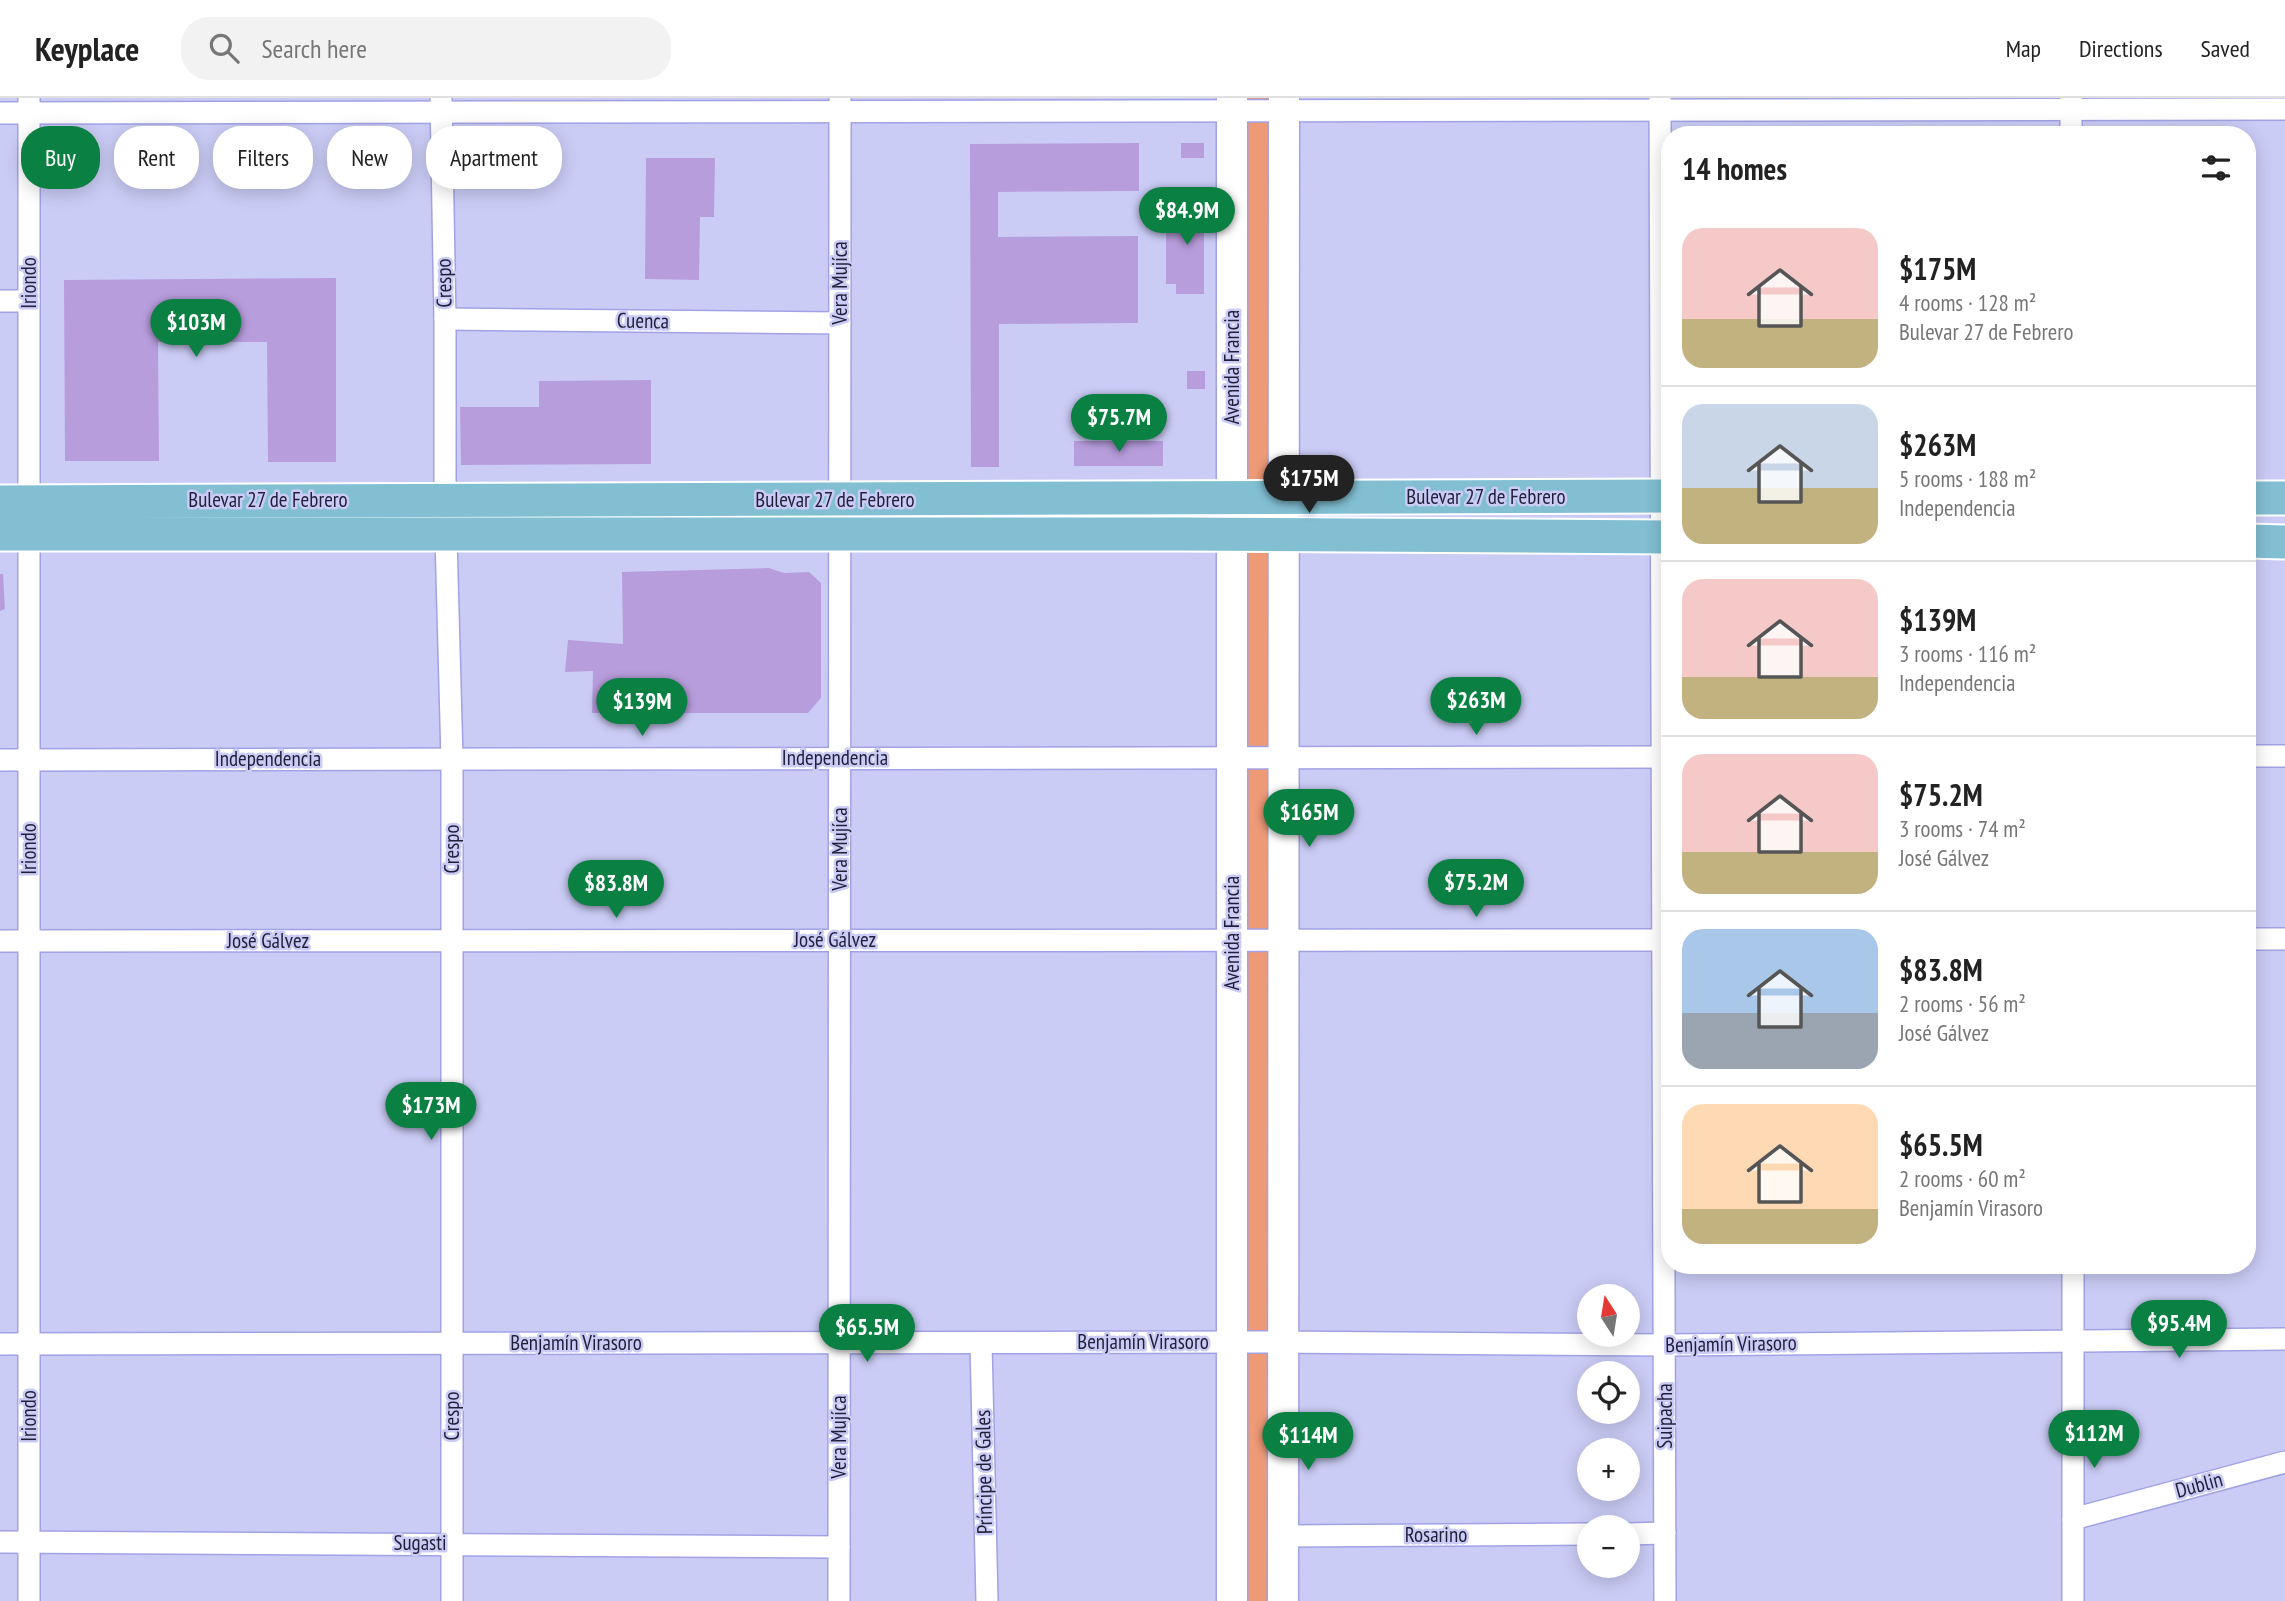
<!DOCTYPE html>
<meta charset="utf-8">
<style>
:root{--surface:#fff;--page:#f2f2f2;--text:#222;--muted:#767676;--line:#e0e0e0;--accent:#0b8043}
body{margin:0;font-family:"PT Sans Narrow",sans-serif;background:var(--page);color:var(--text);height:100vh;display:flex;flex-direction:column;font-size:26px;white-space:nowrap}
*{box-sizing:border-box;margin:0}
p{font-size:23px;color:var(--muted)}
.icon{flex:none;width:38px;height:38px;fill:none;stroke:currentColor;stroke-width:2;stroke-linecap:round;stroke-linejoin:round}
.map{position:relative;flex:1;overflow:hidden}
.sheet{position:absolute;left:1661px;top:28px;width:595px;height:1148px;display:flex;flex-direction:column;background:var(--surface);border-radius:28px;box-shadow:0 4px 18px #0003}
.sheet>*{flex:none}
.hud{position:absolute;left:21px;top:28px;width:665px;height:63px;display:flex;gap:14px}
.needle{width:46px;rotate:348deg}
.fabs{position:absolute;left:1577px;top:1186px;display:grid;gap:14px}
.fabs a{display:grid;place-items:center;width:63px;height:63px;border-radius:50%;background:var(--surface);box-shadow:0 4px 18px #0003;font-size:35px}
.price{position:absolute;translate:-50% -60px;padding:0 16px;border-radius:24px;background:var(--accent);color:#fff;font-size:23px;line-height:46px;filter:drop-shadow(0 2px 4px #0008)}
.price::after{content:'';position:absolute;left:50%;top:42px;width:21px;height:16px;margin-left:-10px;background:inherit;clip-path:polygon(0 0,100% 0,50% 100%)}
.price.on{background:#222;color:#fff}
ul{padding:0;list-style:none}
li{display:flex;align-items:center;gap:21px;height:175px;padding:0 21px}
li+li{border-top:2px solid var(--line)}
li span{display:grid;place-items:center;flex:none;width:196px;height:140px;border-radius:21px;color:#555}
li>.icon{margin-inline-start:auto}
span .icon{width:84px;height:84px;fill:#fffc;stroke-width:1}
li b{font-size:30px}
h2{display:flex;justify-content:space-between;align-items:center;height:84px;padding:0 21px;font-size:30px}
.tag{padding:0 24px;border-radius:28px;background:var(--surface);box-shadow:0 4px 18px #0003;font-size:24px;line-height:63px}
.tag.on{background:var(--accent);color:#fff}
header{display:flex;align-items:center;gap:42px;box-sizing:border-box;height:98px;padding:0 35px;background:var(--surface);border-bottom:2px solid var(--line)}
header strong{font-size:33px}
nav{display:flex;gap:38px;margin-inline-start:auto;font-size:24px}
.search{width:490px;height:63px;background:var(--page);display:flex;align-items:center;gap:18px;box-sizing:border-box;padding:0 24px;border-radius:28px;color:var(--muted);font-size:26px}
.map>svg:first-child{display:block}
</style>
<header>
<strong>Keyplace</strong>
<div class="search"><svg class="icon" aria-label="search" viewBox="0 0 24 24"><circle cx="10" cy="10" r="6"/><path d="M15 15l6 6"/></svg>Search here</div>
<nav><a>Map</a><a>Directions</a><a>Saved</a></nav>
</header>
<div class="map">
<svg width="2285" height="1503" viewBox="0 0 2285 1503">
<rect width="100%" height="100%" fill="#cbccf6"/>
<path fill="#ee9a77" d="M1232 0H1284L1283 1503H1232Z"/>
<g fill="#b89ddd">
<path d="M1139 45V93L998 94V139L1138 138V225L999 226V369H971L970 46Z"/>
<rect x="1181" y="45" width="23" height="15"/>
<path d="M646 60H715L714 119H700L699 182 645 181Z"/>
<path d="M1175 99H1204V196H1176V186H1166V131H1175Z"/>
<path d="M336 180V364H268L267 244H158L159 363H65L64 182Z"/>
<rect x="1187" y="273" width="18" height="18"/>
<path d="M651 282V366L461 367 460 309H539V283Z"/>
<rect x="1074" y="343" width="89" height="25"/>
<path d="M769 470 784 475 809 474 821 485V600L808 615H592L593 573 565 574 568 542 623 546 622 474Z"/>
<path d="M0 476H3L5 511 0 513Z"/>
</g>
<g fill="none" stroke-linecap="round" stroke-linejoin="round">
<g stroke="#a1a2e4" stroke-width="24">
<g id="minor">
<path d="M441 0 445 221V402L452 661V1503"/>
<path d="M1660 0 1665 1503"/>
<path d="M2071 0V37"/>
<path d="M0 15 2285 11"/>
<path d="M0 203H29"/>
<path d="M445 221 840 225"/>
<path d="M2247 658H2285"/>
<path d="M0 662 1670 659"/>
<path d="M2247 841H2285"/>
<path d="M0 843 1670 842"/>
<path d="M981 1245 987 1503"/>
<path d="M0 1246 1260 1244 1665 1247 2285 1241"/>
<path d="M2073 1421 2285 1364"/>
<path d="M1628 1436 1665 1435"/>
<path d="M1283 1438 1589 1436"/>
<path d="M0 1444 839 1449"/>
<path d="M29 1503V2"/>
<path d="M839 1503 840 2"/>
<path d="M2073 1503V1167"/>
</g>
</g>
<g stroke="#a1a2e4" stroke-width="33">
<g id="secondary">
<path d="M1232 1503V0"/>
<path d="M1283 1503 1284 0"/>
</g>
</g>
<g stroke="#fff" stroke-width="37">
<g id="primary">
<path d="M2247 400H2285"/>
<path d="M0 404 1670 398"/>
<path d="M0 436H1179L1670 439"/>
<path d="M2247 443 2285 444"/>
</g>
</g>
<use href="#minor" stroke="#fff" stroke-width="21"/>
<use href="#secondary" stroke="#fff" stroke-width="30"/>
<use href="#primary" stroke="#82bfd3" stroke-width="33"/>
</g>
<g text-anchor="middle" stroke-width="5" stroke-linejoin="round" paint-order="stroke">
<g font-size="21" fill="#201f39" stroke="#cbccf6">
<text transform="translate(29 185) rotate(-90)" y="7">Iriondo</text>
<text transform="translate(444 185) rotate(-91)" y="7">Crespo</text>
<text transform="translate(840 185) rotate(-90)" y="7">Vera Mujíca</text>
<text transform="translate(643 223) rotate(1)" y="7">Cuenca</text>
<text transform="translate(1232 269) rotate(-90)" y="7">Avenida Francia</text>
<text x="1486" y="406">Bulevar 27 de Febrero</text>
<text x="268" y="409">Bulevar 27 de Febrero</text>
<text x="835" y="409">Bulevar 27 de Febrero</text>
<text x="835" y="667">Independencia</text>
<text x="268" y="668">Independencia</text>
<text transform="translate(29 751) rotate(-90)" y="7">Iriondo</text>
<text transform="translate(452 751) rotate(-90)" y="7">Crespo</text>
<text transform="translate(840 751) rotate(-90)" y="7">Vera Mujíca</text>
<text transform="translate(1232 835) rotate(-90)" y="7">Avenida Francia</text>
<text x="835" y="849">José Gálvez</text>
<text x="268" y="850">José Gálvez</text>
<text x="1143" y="1251">Benjamín Virasoro</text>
<text x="576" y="1252">Benjamín Virasoro</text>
<text transform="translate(1731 1246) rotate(-1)" y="7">Benjamín Virasoro</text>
<text transform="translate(29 1318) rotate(-90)" y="7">Iriondo</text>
<text transform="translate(452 1318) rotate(-90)" y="7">Crespo</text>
<text transform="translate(1665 1318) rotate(-90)" y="7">Suipacha</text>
<text transform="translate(839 1339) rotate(-90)" y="7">Vera Mujíca</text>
<text transform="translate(984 1374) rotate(-91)" y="7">Príncipe de Gales</text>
<text transform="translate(2199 1387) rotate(-15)" y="7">Dublin</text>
<text x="1436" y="1444">Rosarino</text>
<text x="420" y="1452">Sugasti</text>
</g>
</g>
</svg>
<div class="fabs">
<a><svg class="needle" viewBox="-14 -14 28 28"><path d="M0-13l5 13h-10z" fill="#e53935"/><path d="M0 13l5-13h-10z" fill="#767676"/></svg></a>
<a><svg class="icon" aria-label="locate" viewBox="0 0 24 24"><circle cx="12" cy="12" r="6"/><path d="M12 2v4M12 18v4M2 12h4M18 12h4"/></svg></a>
<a>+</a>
<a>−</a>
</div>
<b class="price" style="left:1187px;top:149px">$84.9M</b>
<b class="price" style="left:196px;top:261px">$103M</b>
<b class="price" style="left:1119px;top:356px">$75.7M</b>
<b class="price on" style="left:1309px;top:417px">$175M</b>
<b class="price" style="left:1476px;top:639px">$263M</b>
<b class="price" style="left:642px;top:640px">$139M</b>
<b class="price" style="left:1309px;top:751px">$165M</b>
<b class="price" style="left:1476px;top:821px">$75.2M</b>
<b class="price" style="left:616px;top:822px">$83.8M</b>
<b class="price" style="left:431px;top:1044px">$173M</b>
<b class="price" style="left:2179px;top:1262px">$95.4M</b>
<b class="price" style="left:867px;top:1266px">$65.5M</b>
<b class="price" style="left:2094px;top:1372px">$112M</b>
<b class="price" style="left:1308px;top:1374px">$114M</b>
<div class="hud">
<a class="tag on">Buy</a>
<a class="tag">Rent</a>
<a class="tag">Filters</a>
<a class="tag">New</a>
<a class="tag">Apartment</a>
</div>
<section class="sheet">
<h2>14 homes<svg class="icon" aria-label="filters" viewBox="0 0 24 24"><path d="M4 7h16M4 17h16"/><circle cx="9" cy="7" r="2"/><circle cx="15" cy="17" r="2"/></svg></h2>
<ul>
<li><span style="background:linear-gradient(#f6c9c9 65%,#c2b280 0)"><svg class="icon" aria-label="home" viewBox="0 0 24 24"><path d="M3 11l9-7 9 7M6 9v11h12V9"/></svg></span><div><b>$175M</b><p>4 rooms · 128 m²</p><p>Bulevar 27 de Febrero</p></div></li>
<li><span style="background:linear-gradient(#c9d6e8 60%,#c2b280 0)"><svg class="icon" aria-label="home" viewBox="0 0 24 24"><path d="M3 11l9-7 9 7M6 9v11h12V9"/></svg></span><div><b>$263M</b><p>5 rooms · 188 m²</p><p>Independencia</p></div></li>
<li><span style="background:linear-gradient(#f6c9c9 70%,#c2b280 0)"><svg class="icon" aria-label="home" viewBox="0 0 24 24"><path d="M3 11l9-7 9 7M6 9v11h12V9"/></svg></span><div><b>$139M</b><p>3 rooms · 116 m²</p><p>Independencia</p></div></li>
<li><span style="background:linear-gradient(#f6c9c9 70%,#c2b280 0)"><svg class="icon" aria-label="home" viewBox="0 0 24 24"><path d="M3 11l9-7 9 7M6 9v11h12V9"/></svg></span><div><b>$75.2M</b><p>3 rooms · 74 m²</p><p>José Gálvez</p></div></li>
<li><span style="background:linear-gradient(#a9c7e8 60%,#9aa5b1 0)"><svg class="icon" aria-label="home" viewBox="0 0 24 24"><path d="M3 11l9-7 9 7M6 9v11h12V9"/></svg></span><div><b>$83.8M</b><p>2 rooms · 56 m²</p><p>José Gálvez</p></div></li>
<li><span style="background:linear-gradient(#ffd9b3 75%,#c2b280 0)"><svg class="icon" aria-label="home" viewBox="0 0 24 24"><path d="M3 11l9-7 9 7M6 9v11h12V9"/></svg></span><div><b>$65.5M</b><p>2 rooms · 60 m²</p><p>Benjamín Virasoro</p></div></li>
</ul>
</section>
</div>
